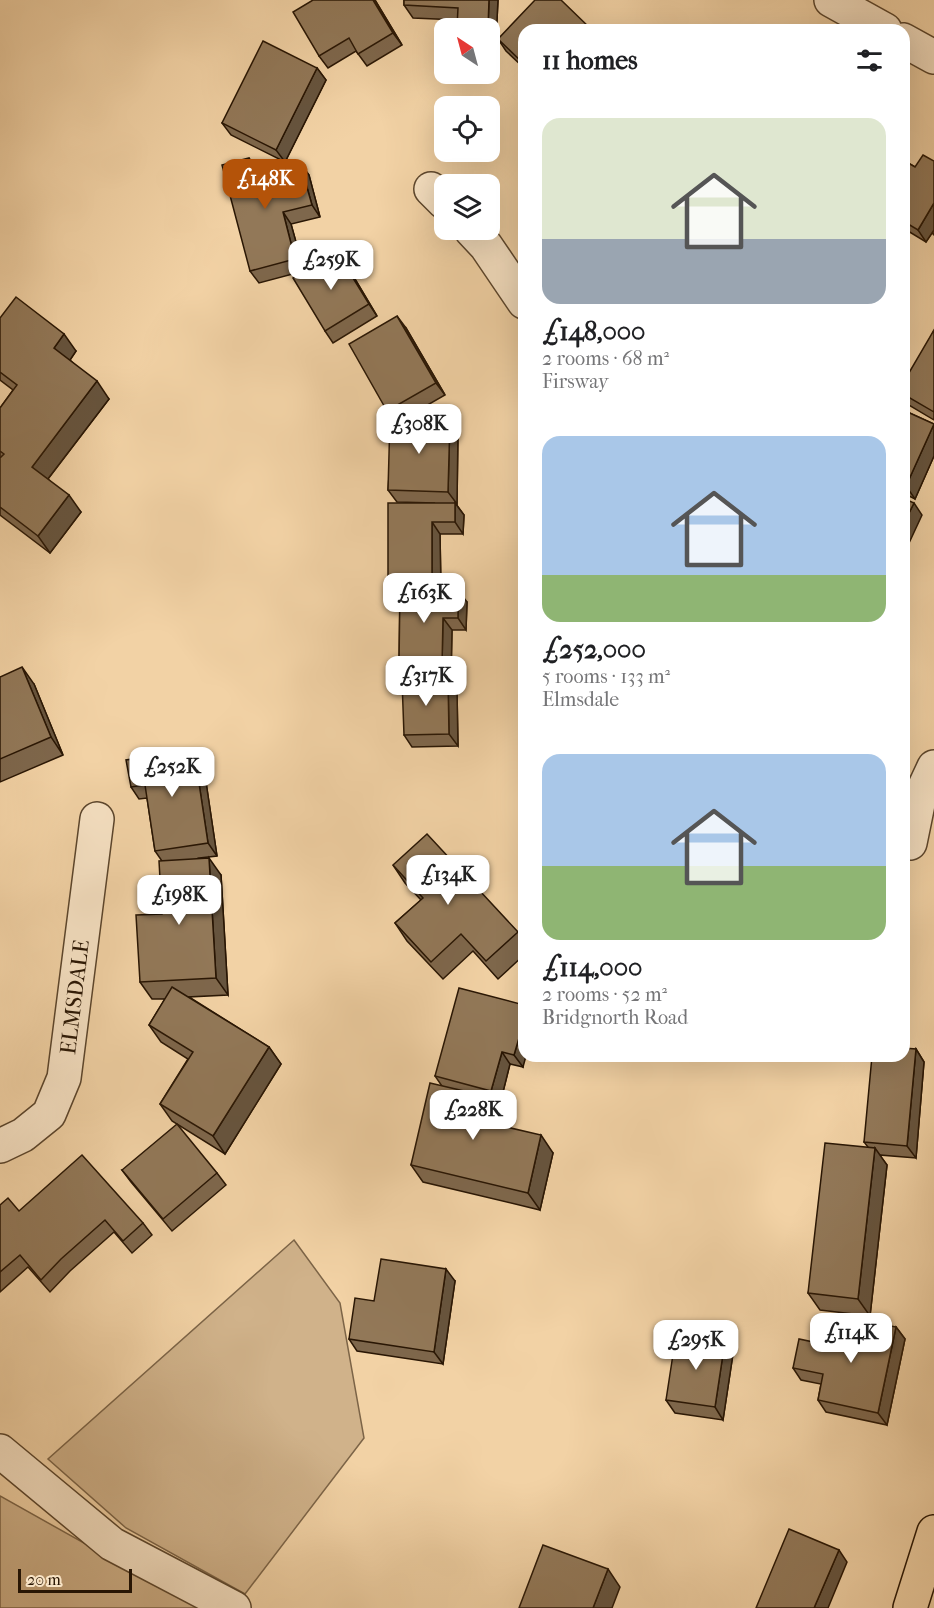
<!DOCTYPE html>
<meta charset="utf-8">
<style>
:root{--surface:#fff;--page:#f2f2f2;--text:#202124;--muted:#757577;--accent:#b45309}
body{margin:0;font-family:"IM FELL French Canon",serif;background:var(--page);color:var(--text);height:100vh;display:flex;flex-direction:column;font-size:22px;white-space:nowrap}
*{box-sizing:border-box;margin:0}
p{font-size:20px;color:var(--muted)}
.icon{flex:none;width:33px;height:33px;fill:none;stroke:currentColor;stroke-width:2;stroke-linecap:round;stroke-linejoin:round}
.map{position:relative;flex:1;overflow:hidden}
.side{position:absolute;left:518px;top:24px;width:392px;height:1038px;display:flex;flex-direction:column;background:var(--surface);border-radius:18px;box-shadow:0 6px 24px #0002}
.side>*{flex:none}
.needle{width:39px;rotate:324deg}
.buttons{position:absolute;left:434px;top:18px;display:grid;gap:12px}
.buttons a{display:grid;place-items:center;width:66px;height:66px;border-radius:12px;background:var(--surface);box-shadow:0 6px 24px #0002;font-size:30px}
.scale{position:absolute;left:18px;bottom:15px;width:114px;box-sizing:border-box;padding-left:6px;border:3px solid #291604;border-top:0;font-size:16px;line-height:21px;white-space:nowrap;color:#291604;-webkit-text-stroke:4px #f7e2c4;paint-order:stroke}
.price{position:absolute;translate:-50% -51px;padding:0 14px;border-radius:12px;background:#fff;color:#222;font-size:20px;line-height:39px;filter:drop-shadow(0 2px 3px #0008)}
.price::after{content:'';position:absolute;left:50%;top:36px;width:18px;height:14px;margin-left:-9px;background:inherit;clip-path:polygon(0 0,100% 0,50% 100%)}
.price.on{background:var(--accent);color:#fff}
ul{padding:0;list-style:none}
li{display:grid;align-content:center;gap:12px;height:318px;padding:0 24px}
li span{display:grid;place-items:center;height:186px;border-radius:18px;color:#555}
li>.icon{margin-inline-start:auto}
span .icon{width:108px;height:108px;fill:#fffc;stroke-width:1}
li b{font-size:26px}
h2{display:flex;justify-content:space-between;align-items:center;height:72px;padding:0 24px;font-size:26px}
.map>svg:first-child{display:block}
</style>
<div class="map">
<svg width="934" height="1608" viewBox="0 0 934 1608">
<rect width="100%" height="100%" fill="#f2d2a5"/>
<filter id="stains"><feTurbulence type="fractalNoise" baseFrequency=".00333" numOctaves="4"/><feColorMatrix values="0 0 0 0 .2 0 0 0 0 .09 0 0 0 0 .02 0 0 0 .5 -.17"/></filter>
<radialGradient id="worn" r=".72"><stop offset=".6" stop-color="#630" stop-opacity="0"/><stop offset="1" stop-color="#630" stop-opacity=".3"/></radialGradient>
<g fill="#d0b28a" stroke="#7c6447" stroke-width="1.5">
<path d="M294 1240 340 1303 364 1438 245 1594 126 1528 48 1459Z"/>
<path d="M0 1496 200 1608H0Z"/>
</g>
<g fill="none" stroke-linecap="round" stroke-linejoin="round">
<g stroke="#5b452c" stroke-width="36">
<g id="minor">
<path d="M831 0 885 30"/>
<path d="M903 40 934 57"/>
<path d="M431 189 444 202"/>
<path d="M471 230 486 246 524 302"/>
<path d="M910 843 919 799 934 767"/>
<path d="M0 1146 23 1135 49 1114 64 1078 97 819"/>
<path d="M0 1451 112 1544 234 1608"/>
</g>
</g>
<g stroke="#291604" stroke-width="36">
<path id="highway" d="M910 1608 934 1532"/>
</g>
<use href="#minor" stroke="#f7e2c4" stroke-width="33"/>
<use href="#highway" stroke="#f2d2a5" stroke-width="33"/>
</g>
<g fill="#7e674c" stroke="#291604" stroke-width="1.5">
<path d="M375 0 402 45 367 66 356 51 328 68 319 56Z"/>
<path d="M404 0H498L496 40H489V28H458L457 27 458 20 413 18 404 5Z"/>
<path d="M524 30V68L506 51 498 39Z"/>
<path d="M317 68 326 80 285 162 231 135 222 123Z"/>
<path d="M903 160 915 167 934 161V235L932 233 926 242 903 228Z"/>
<path d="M300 163 309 175 320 217 291 224 304 271 259 283 250 271 258 170 259 174Z"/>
<path d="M337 252 346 264 377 316 333 343 325 331Z"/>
<path d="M0 318 76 351 70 360 109 399 48 479 81 512 50 553 0 515V408L13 390 0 380Z"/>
<path d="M406 328 445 395 403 419 450 420 458 432 457 504H456L464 515 463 534H440L441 589 467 602 466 630H452L451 678 407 677 399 664 400 590H397L388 577 434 503 397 502 388 490 393 419 387 411Z"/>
<path d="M934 330V420L907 404 903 398V394Z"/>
<path d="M903 410 934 424V456L915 499 903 493Z"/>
<path d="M0 677 34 684 63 755 0 782Z"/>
<path d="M457 691 458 746 412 747 404 735Z"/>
<path d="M194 750 203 762 217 856 199 858 221 875 228 995 189 997 269 1047 281 1064 225 1154 172 1121 160 1104 188 1059 161 1042 149 1025 165 999H152L140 982 162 914V861L155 851 147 798 139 799 131 787Z"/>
<path d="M393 865 518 932 524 939V955L498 979 473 951 443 979 407 941 395 923 421 900 405 883Z"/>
<path d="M524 1005 523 1067 510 1064 500 1104 498 1103 507 1116 504 1127 553 1153 540 1210 423 1182 411 1165 442 1086 435 1076Z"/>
<path d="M916 1049 924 1062 916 1158 879 1155 887 1165 870 1316 820 1310 808 1293 868 1147 864 1142Z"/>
<path d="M122 1170 217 1173 226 1185 172 1231 131 1182Z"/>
<path d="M0 1205 19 1211 143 1223 152 1235 132 1253 114 1232 70 1271 50 1292 28 1267 0 1292Z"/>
<path d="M455 1281 443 1364 357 1351 349 1339 374 1301Z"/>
<path d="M896 1327 905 1339 887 1425 826 1412 818 1400 821 1384 801 1380 793 1368 837 1347Z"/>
<path d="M725 1341 733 1354 723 1420 675 1413 666 1400Z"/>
</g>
<g fill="#66543e" stroke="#291604" stroke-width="1.5">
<path d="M373 0H375L402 45 393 33Z"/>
<path d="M489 0H498L496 40 489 30V28H488Z"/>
<path d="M317 68 326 80 285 162 276 150Z"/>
<path d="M249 158 258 170 262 188 254 176Z"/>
<path d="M300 163 309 175 320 217 312 205Z"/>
<path d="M934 203V230L926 242 918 230Z"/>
<path d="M283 212 291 224 304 271 295 259Z"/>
<path d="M337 252 346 264 377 316 369 304Z"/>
<path d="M397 316 406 328 445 395 436 383Z"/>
<path d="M64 334 76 351 66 366 54 348Z"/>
<path d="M97 381 109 399 44 484 32 467Z"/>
<path d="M450 420 458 432 457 504 448 492Z"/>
<path d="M934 424V456L915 499 906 486Z"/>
<path d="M69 495 81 512 50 553 38 536Z"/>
<path d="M455 503 464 515 463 534 455 522Z"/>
<path d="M914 503 922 515 903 556V525Z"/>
<path d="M432 522 440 534 441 590 432 578Z"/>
<path d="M458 590 467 602 466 630 458 618Z"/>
<path d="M443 618 452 630 451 678 442 666Z"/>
<path d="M22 667 34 684 63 755 51 737Z"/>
<path d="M448 679 457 691 458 746 449 734Z"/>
<path d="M194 750 203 762 217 856 208 843Z"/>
<path d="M209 858 221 875 228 995 216 978Z"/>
<path d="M524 1021V1056H526L523 1067 514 1055Z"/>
<path d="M269 1047 281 1064 225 1154 213 1136Z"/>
<path d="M916 1049 924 1062 916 1158 907 1146Z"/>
<path d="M502 1052 510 1064 500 1104 491 1091Z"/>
<path d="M494 1098 507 1116 501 1140 489 1123Z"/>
<path d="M541 1135 553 1153 540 1210 528 1193Z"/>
<path d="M875 1148 887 1165 870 1316 858 1299Z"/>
<path d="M446 1269 455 1281 443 1364 434 1352Z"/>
<path d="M896 1327 905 1339 887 1425 878 1413Z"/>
<path d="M725 1341 733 1354 723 1420 715 1407Z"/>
<path d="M839 1550 847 1562 828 1608H814Z"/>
<path d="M608 1569 620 1587 612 1608H593Z"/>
</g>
<g fill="#927858" stroke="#291604" stroke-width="1.5">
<path d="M313 0H373L393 33 358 54 349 38 319 56 293 12Z"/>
<path d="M404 0H489L488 28 457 27 458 8 404 5Z"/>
<path d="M535 0H561L592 30H524V64L498 39Z"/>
<path d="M263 41 317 68 276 150 222 123Z"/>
<path d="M923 155 934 161V203L918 230 903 221V160L915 167Z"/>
<path d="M249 158 254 176 300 163 312 205 283 212 295 259 250 271 222 165Z"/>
<path d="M337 252 369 304 325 331 293 278Z"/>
<path d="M16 297 64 334 54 348 97 381 32 467 69 495 38 536 0 507V458L4 454 0 451V408L17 385 0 372V318Z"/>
<path d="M397 316 436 383 387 411 349 344Z"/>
<path d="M934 330V412L903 394V383Z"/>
<path d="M903 410 934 424 906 486 903 485Z"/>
<path d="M390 419 450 420 448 492 388 490Z"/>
<path d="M903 498 914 503 903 525Z"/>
<path d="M388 503H455V522H432V578L388 577Z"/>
<path d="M400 588 458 590V618H443L442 666 399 664Z"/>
<path d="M22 667 51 737 0 759V677Z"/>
<path d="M448 679 449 734 404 735 402 680Z"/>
<path d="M194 750 208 843 155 851 145 785 131 787 126 760Z"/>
<path d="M427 834 518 932 486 961 461 934 431 962 395 923 423 898 393 865Z"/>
<path d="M209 858 216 978 140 982 136 915 162 914 159 861Z"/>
<path d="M172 987 269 1047 213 1136 160 1104 193 1052 149 1025Z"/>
<path d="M459 988 524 1005V1021L514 1055 502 1052 491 1091 435 1076Z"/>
<path d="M903 1048 916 1049 907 1146 864 1142 872 1056H903Z"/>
<path d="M430 1083 494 1098 489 1123 541 1135 528 1193 411 1165Z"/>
<path d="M177 1124 217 1173 163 1219 122 1170Z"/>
<path d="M825 1143 875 1148 858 1299 808 1293Z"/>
<path d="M82 1155 143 1223 123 1241 105 1220 61 1259 41 1280 20 1255 0 1272V1205L8 1198 19 1211Z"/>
<path d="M381 1259 446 1269 434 1352 349 1339 355 1298 374 1301Z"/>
<path d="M843 1316 896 1327 878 1413 818 1400 823 1374 793 1368 799 1339 837 1347Z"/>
<path d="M676 1335 725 1341 715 1407 666 1400Z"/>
<path d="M789 1529 839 1550 814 1608H756Z"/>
<path d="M543 1545 608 1569 593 1608H519Z"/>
</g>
<g text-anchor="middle" stroke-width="4.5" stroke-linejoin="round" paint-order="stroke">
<g font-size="22" fill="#291604" stroke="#f7e2c4">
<text transform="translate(74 997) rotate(-83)" y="8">ELMSDALE</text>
</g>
</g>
<rect width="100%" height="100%" filter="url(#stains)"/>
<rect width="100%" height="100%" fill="url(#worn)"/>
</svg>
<div class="buttons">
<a><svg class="needle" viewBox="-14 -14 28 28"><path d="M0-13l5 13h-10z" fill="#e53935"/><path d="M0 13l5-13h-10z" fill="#757577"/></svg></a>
<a><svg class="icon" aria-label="locate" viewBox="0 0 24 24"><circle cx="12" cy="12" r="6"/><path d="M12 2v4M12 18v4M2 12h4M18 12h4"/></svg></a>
<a><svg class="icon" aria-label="layers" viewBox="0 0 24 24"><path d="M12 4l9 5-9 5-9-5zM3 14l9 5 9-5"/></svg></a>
</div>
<div class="scale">20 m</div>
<b class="price on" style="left:265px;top:210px">£148K</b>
<b class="price" style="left:331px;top:291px">£259K</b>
<b class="price" style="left:419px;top:455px">£308K</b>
<b class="price" style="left:424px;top:624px">£163K</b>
<b class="price" style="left:426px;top:707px">£317K</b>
<b class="price" style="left:172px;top:798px">£252K</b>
<b class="price" style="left:448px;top:906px">£134K</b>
<b class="price" style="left:179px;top:926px">£198K</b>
<b class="price" style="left:473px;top:1141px">£228K</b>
<b class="price" style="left:851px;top:1364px">£114K</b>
<b class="price" style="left:696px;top:1371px">£295K</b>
<section class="side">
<h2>11 homes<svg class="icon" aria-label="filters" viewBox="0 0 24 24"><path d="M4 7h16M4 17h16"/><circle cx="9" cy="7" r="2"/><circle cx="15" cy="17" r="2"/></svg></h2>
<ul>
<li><span style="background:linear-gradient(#dfe7d0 65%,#9aa5b1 0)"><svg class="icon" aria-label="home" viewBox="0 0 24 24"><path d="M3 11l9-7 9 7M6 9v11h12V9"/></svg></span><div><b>£148,000</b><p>2 rooms · 68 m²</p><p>Firsway</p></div></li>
<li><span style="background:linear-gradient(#a9c7e8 75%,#8fb573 0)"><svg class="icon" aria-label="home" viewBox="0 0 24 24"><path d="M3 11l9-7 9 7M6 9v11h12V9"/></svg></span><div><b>£252,000</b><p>5 rooms · 133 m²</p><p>Elmsdale</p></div></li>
<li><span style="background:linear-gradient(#a9c7e8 60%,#8fb573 0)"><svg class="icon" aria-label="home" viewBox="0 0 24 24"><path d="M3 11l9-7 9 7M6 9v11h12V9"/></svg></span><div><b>£114,000</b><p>2 rooms · 52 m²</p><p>Bridgnorth Road</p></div></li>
</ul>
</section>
</div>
